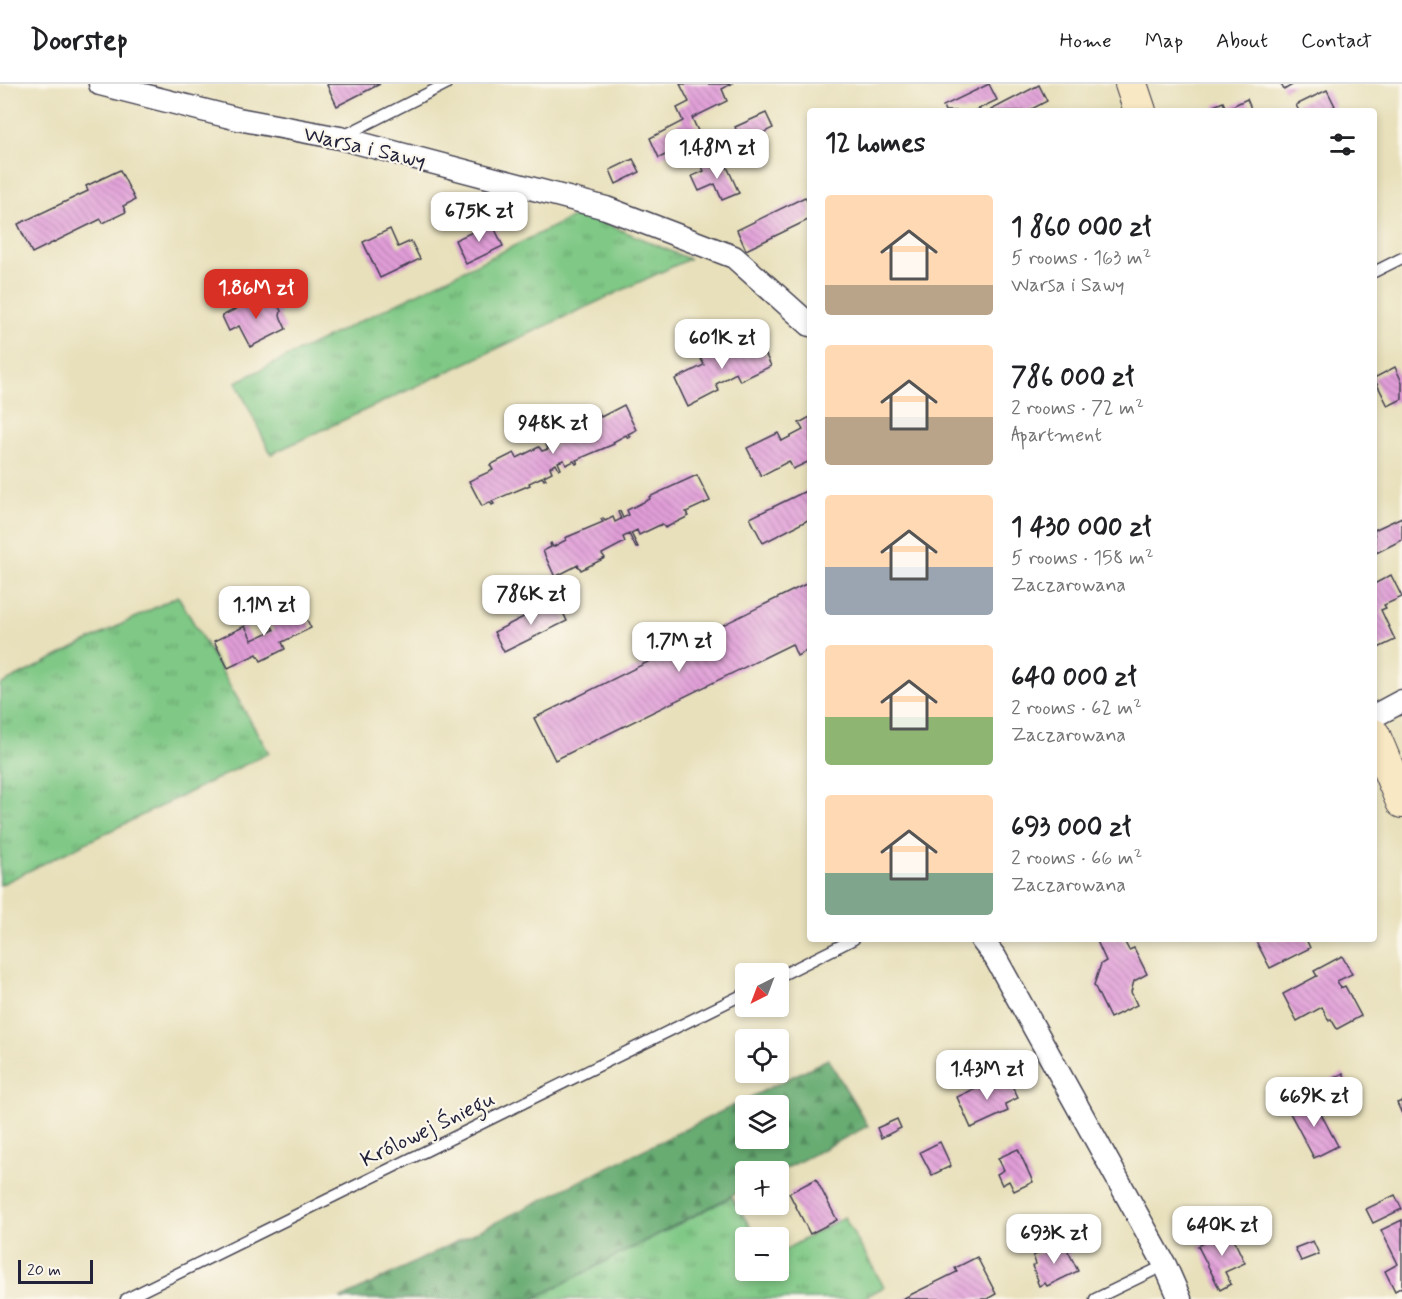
<!DOCTYPE html>
<meta charset="utf-8">
<style>
:root{--surface:#fff;--page:#f2f2f2;--text:#202124;--muted:#757577;--line:#e0e0e0;--accent:#d93025}
body{margin:0;font-family:Mynerve,sans-serif;background:var(--page);color:var(--text);height:100vh;display:flex;flex-direction:column;font-size:22px;white-space:nowrap}
*{box-sizing:border-box;margin:0}
p{font-size:20px;color:var(--muted)}
.icon{flex:none;width:33px;height:33px;fill:none;stroke:currentColor;stroke-width:2;stroke-linecap:round;stroke-linejoin:round}
.map{position:relative;flex:1;overflow:hidden}
.side{position:absolute;left:807px;top:24px;width:570px;height:834px;display:flex;flex-direction:column;background:var(--surface);border-radius:6px;box-shadow:0 3px 9px #0003}
.side>*{flex:none}
.needle{width:39px;rotate:222deg}
.fabs{position:absolute;left:735px;top:879px;display:grid;gap:12px}
.fabs a{display:grid;place-items:center;width:54px;height:54px;border-radius:6px;background:var(--surface);box-shadow:0 3px 9px #0003;font-size:30px}
.scale{position:absolute;left:18px;bottom:15px;width:75px;box-sizing:border-box;padding-left:6px;border:3px solid #22223b;border-top:0;font-size:16px;line-height:21px;white-space:nowrap;color:#22223b;-webkit-text-stroke:4px #fbf7ec;paint-order:stroke}
.price{position:absolute;translate:-50% -51px;padding:0 14px;border-radius:12px;background:#fff;color:#222;font-size:20px;line-height:39px;filter:drop-shadow(0 2px 3px #0008)}
.price::after{content:'';position:absolute;left:50%;top:36px;width:18px;height:14px;margin-left:-9px;background:inherit;clip-path:polygon(0 0,100% 0,50% 100%)}
.price.selected{background:var(--accent);color:#fff}
ul{padding:0;list-style:none}
li{display:flex;align-items:center;gap:18px;height:150px;padding:0 18px}
li span{display:grid;place-items:center;flex:none;width:168px;height:120px;border-radius:6px;color:#555}
li>.icon{margin-inline-start:auto}
span .icon{width:72px;height:72px;fill:#fffc;stroke-width:1}
li b{font-size:26px}
h2{display:flex;justify-content:space-between;align-items:center;height:72px;padding:0 18px;font-size:26px}
header{display:flex;align-items:center;gap:36px;box-sizing:border-box;height:84px;padding:0 30px;background:var(--surface);border-bottom:2px solid var(--line)}
header strong{font-size:28px}
nav{display:flex;gap:33px;margin-inline-start:auto;font-size:21px}
.map>svg:first-child{display:block}
</style>
<header>
<strong>Doorstep</strong>
<nav><a>Home</a><a>Map</a><a>About</a><a>Contact</a></nav>
</header>
<div class="map">
<svg width="1402" height="1215" viewBox="0 0 1402 1215">
<defs>
<pattern id="grass-tufts" width="24" height="20" patternUnits="userSpaceOnUse" patternTransform="scale(1.5)"><rect width="24" height="20" fill="#7fc885"/><path d="M3 7l-1-3M5 7V3M7 7l1-3M15 17l-1-3M17 17v-4M19 17l1-3" fill="none" stroke="#68a26e"/></pattern>
<pattern id="forest-firs" width="22" height="20" patternUnits="userSpaceOnUse" patternTransform="scale(1.5)"><rect width="22" height="20" fill="#67ac72"/><path d="M5 1l3.5 6h-7zM16 11l3.5 6h-7z" fill="#548c5f"/></pattern>
<pattern id="building-back-hatch" width="6" height="6" patternUnits="userSpaceOnUse" patternTransform="scale(1.5)"><rect width="6" height="6" fill="#e19ed8"/><path d="M-1 5l2 2M0 0l6 6M5-1l2 2" fill="none" stroke="#b680b0"/></pattern>
</defs>
<rect width="100%" height="100%" fill="#fbf7ec"/>
<filter id="ink" filterUnits="userSpaceOnUse"><feTurbulence type="fractalNoise" baseFrequency=".0167" numOctaves="2"/><feDisplacementMap in="SourceGraphic" scale="12" xChannelSelector="R" yChannelSelector="G"/><feConvolveMatrix kernelMatrix="1 2 1 2 8 2 1 2 1" color-interpolation-filters="sRGB"/></filter>
<filter id="wash" filterUnits="userSpaceOnUse"><feTurbulence type="fractalNoise" baseFrequency=".008" numOctaves="4" result="noise"/><feDisplacementMap in="SourceGraphic" scale="24" xChannelSelector="R" yChannelSelector="G"/><feGaussianBlur stdDeviation="1.35" result="paint"/><feColorMatrix in="noise" values="0 0 0 0 0 0 0 0 0 0 0 0 0 0 0 0 0 1.4 0 .05"/><feComposite in="paint" operator="in"/></filter>
<g filter="url(#wash)">
<rect width="100%" height="100%" fill="#e8e0bb"/>
<g fill="url(#grass-tufts)" stroke="#507560" stroke-width="1.5">
<path d="M581 129 689 175 271 370 236 298Z"/>
<path d="M178 512 269 669 0 801V601Z"/>
<path d="M731 1113 757 1153 746 1154V1186H778L779 1169 844 1133 884 1203 862 1215H533Z"/>
</g>
<path fill="url(#forest-firs)" stroke="#446756" stroke-width="1.5" fill-rule="evenodd" d="M828 975 868 1042 779 1088H746L745 1105 533 1215H340ZM746 1022H778V1054H746Z"/>
<g id="blocks">
<g fill="url(#building-back-hatch)">
<path d="M329 0H380L337 22 327 1Z"/>
<path d="M680 0H731L722 5 727 17 692 34 698 47 685 53 689 60 659 74 650 54 683 37 677 24 689 18Z"/>
<path d="M989 0 997 16 974 27H945L943 22Z"/>
<path d="M1281 0H1294L1284 6Z"/>
<path d="M1039 1 1047 17 1028 27H989Z"/>
<path d="M1327 6 1335 22 1325 27H1299L1296 21Z"/>
<path d="M1247 15 1252 27H1216L1214 22 1223 18 1226 25Z"/>
<path d="M766 29 773 44 742 59 735 43Z"/>
<path d="M633 75 640 88 616 100 610 86Z"/>
<path d="M710 78 712 83 725 78 739 109 722 116 715 100 699 107 692 92 704 87 701 81Z"/>
<path d="M120 86 135 116 123 122 126 128 103 139 101 135 32 169 18 140 88 107 86 102Z"/>
<path d="M805 113 810 123V135L746 166 737 146Z"/>
<path d="M492 139 503 162 466 180 455 156Z"/>
<path d="M390 145 398 163 411 157 420 175 380 194 363 158Z"/>
<path d="M268 208 274 221 279 223 281 227 280 232 286 245 250 263 239 242 229 247 222 232Z"/>
<path d="M758 254 771 282 740 297 736 289 716 300 719 307 688 323 675 295 704 281 700 273 725 261 729 268Z"/>
<path d="M1395 283 1402 298V315L1388 322 1374 294Z"/>
<path d="M624 321 636 346 628 350 630 353 628 354 626 351 613 358 614 360 576 376 578 379 576 380 574 377 566 381 564 376 558 378 561 385 559 386 556 380 550 383 552 388 544 392 546 395 544 396 542 393 529 399 530 401 492 417 494 420 492 421 490 418 482 422 469 397 493 386 490 381 514 369 517 374 539 363 542 367 548 365 541 350 543 349 550 364 556 361 554 356 577 344 574 340 598 328 601 333Z"/>
<path d="M810 333V377L793 385 789 377 761 392 747 364 778 349 782 357 803 346 799 339Z"/>
<path d="M697 391 710 417 686 428 689 432 665 444 662 440 639 451 637 446 631 449 638 463 636 464 629 450 623 453 625 458 602 470 605 474 581 486 578 481 555 493 543 467 551 463 550 460 551 459 553 463 566 456 565 454 603 438 601 435 603 434 605 437 613 433 615 438 621 435 618 428 620 427 623 434 629 431 627 426 650 415 649 413Z"/>
<path d="M810 405V435L763 459 750 434Z"/>
<path d="M1402 433V456L1376 469 1374 446Z"/>
<path d="M1391 491 1402 513 1384 521 1386 524 1381 526 1395 556 1374 566V500Z"/>
<path d="M810 498V565L797 572 792 560 555 676 534 634Z"/>
<path d="M297 516 311 544 282 558 285 565 261 577 257 570 228 584 214 557 245 542 252 556 274 546 266 532Z"/>
<path d="M557 516 567 537 504 568 494 548Z"/>
<path d="M1101 855H1123L1129 866 1134 864 1147 890 1134 897 1131 908 1137 921 1110 934 1094 901 1101 880 1106 877 1097 857Z"/>
<path d="M1255 855H1306L1310 864 1270 884Z"/>
<path d="M1342 872 1352 890 1337 897 1341 904 1345 902 1361 932 1337 945 1331 935 1329 937 1322 923 1297 937 1283 910 1317 892 1314 887Z"/>
<path d="M1343 989 1352 1006 1335 1016 1325 999Z"/>
<path d="M1006 990 1018 1014 1005 1020 1008 1027 971 1044 957 1013Z"/>
<path d="M1313 1015 1338 1062 1314 1074 1289 1027Z"/>
<path d="M1402 1017V1030L1397 1019Z"/>
<path d="M897 1035 901 1044 881 1054 877 1044Z"/>
<path d="M940 1058 951 1082 932 1091 920 1068Z"/>
<path d="M1018 1065 1033 1098 1014 1107 1009 1097 1002 1101 997 1090 1004 1086 998 1074Z"/>
<path d="M816 1095 837 1136 810 1150 789 1109Z"/>
<path d="M1395 1111 1402 1125 1373 1139 1366 1125Z"/>
<path d="M1402 1136V1203L1395 1207 1385 1187 1398 1180 1381 1146Z"/>
<path d="M1229 1146 1245 1179 1225 1188 1231 1200 1220 1206 1198 1162Z"/>
<path d="M1063 1157 1078 1187 1047 1202 1045 1199 1039 1202 1037 1197 1038 1196 1032 1182 1036 1180 1033 1172Z"/>
<path d="M1313 1157 1319 1170 1301 1177 1295 1164Z"/>
<path d="M977 1173 996 1210 987 1215H902L957 1188 955 1184Z"/>
</g>
</g>
</g>
<g filter="url(#ink)">
<use href="#blocks" fill-opacity="0" stroke="#403e4e" stroke-width="1.5"/>
<g fill="none" stroke-linecap="round" stroke-linejoin="round">
<g stroke="#403e4e" stroke-width="13">
<g id="service">
<path d="M343 52 446 0"/>
<path d="M1374 188 1402 174"/>
<path d="M778 893 854 855"/>
<path d="M126 1215 746 909"/>
<path d="M1095 1215 1165 1181"/>
</g>
</g>
<g stroke="#403e4e" stroke-width="25">
<g id="minor">
<path d="M100 0 238 35 340 54 606 124 734 173 810 241"/>
<path d="M1374 632 1402 617"/>
<path d="M981 855 995 873 1165 1181 1180 1215"/>
</g>
</g>
<g stroke="#403e4e" stroke-width="34">
<g id="secondary">
<path d="M1131 0 1140 27"/>
<path d="M1374 651 1402 718"/>
</g>
</g>
<use href="#service" stroke="#fff" stroke-width="10"/>
<use href="#minor" stroke="#fff" stroke-width="22"/>
<use href="#secondary" stroke="#f8e8c3" stroke-width="32"/>
</g>
</g>
<g text-anchor="middle" stroke-width="4.5" stroke-linejoin="round" paint-order="stroke">
<g font-size="22" fill="#22223b" stroke="#fbf7ec">
<text transform="translate(365 62) rotate(13)" y="8">Warsa i Sawy</text>
<text transform="translate(427 1044) rotate(-26)" y="8">Królowej Śniegu</text>
</g>
</g>
</svg>
<div class="fabs">
<a><svg class="needle" viewBox="-14 -14 28 28"><path d="M0-13l5 13h-10z" fill="#e53935"/><path d="M0 13l5-13h-10z" fill="#757577"/></svg></a>
<a><svg class="icon" aria-label="locate" viewBox="0 0 24 24"><circle cx="12" cy="12" r="6"/><path d="M12 2v4M12 18v4M2 12h4M18 12h4"/></svg></a>
<a><svg class="icon" aria-label="layers" viewBox="0 0 24 24"><path d="M12 4l9 5-9 5-9-5zM3 14l9 5 9-5"/></svg></a>
<a>+</a>
<a>−</a>
</div>
<div class="scale">20 m</div>
<b class="price" style="left:717px;top:96px">1.48M zł</b>
<b class="price" style="left:479px;top:159px">675K zł</b>
<b class="price selected" style="left:256px;top:236px">1.86M zł</b>
<b class="price" style="left:722px;top:286px">601K zł</b>
<b class="price" style="left:553px;top:371px">948K zł</b>
<b class="price" style="left:531px;top:542px">786K zł</b>
<b class="price" style="left:264px;top:553px">1.1M zł</b>
<b class="price" style="left:679px;top:589px">1.7M zł</b>
<b class="price" style="left:987px;top:1017px">1.43M zł</b>
<b class="price" style="left:1314px;top:1044px">669K zł</b>
<b class="price" style="left:1222px;top:1173px">640K zł</b>
<b class="price" style="left:1054px;top:1181px">693K zł</b>
<section class="side">
<h2>12 homes<svg class="icon" aria-label="filters" viewBox="0 0 24 24"><path d="M4 7h16M4 17h16"/><circle cx="9" cy="7" r="2"/><circle cx="15" cy="17" r="2"/></svg></h2>
<ul>
<li><span style="background:linear-gradient(#ffd9b3 75%,#b9a48a 0)"><svg class="icon" aria-label="home" viewBox="0 0 24 24"><path d="M3 11l9-7 9 7M6 9v11h12V9"/></svg></span><div><b>1 860 000 zł</b><p>5 rooms · 163 m²</p><p>Warsa i Sawy</p></div></li>
<li><span style="background:linear-gradient(#ffd9b3 60%,#b9a48a 0)"><svg class="icon" aria-label="home" viewBox="0 0 24 24"><path d="M3 11l9-7 9 7M6 9v11h12V9"/></svg></span><div><b>786 000 zł</b><p>2 rooms · 72 m²</p><p>Apartment</p></div></li>
<li><span style="background:linear-gradient(#ffd9b3 60%,#9aa5b1 0)"><svg class="icon" aria-label="home" viewBox="0 0 24 24"><path d="M3 11l9-7 9 7M6 9v11h12V9"/></svg></span><div><b>1 430 000 zł</b><p>5 rooms · 158 m²</p><p>Zaczarowana</p></div></li>
<li><span style="background:linear-gradient(#ffd9b3 60%,#8fb573 0)"><svg class="icon" aria-label="home" viewBox="0 0 24 24"><path d="M3 11l9-7 9 7M6 9v11h12V9"/></svg></span><div><b>640 000 zł</b><p>2 rooms · 62 m²</p><p>Zaczarowana</p></div></li>
<li><span style="background:linear-gradient(#ffd9b3 65%,#7fa58c 0)"><svg class="icon" aria-label="home" viewBox="0 0 24 24"><path d="M3 11l9-7 9 7M6 9v11h12V9"/></svg></span><div><b>693 000 zł</b><p>2 rooms · 66 m²</p><p>Zaczarowana</p></div></li>
</ul>
</section>
</div>
